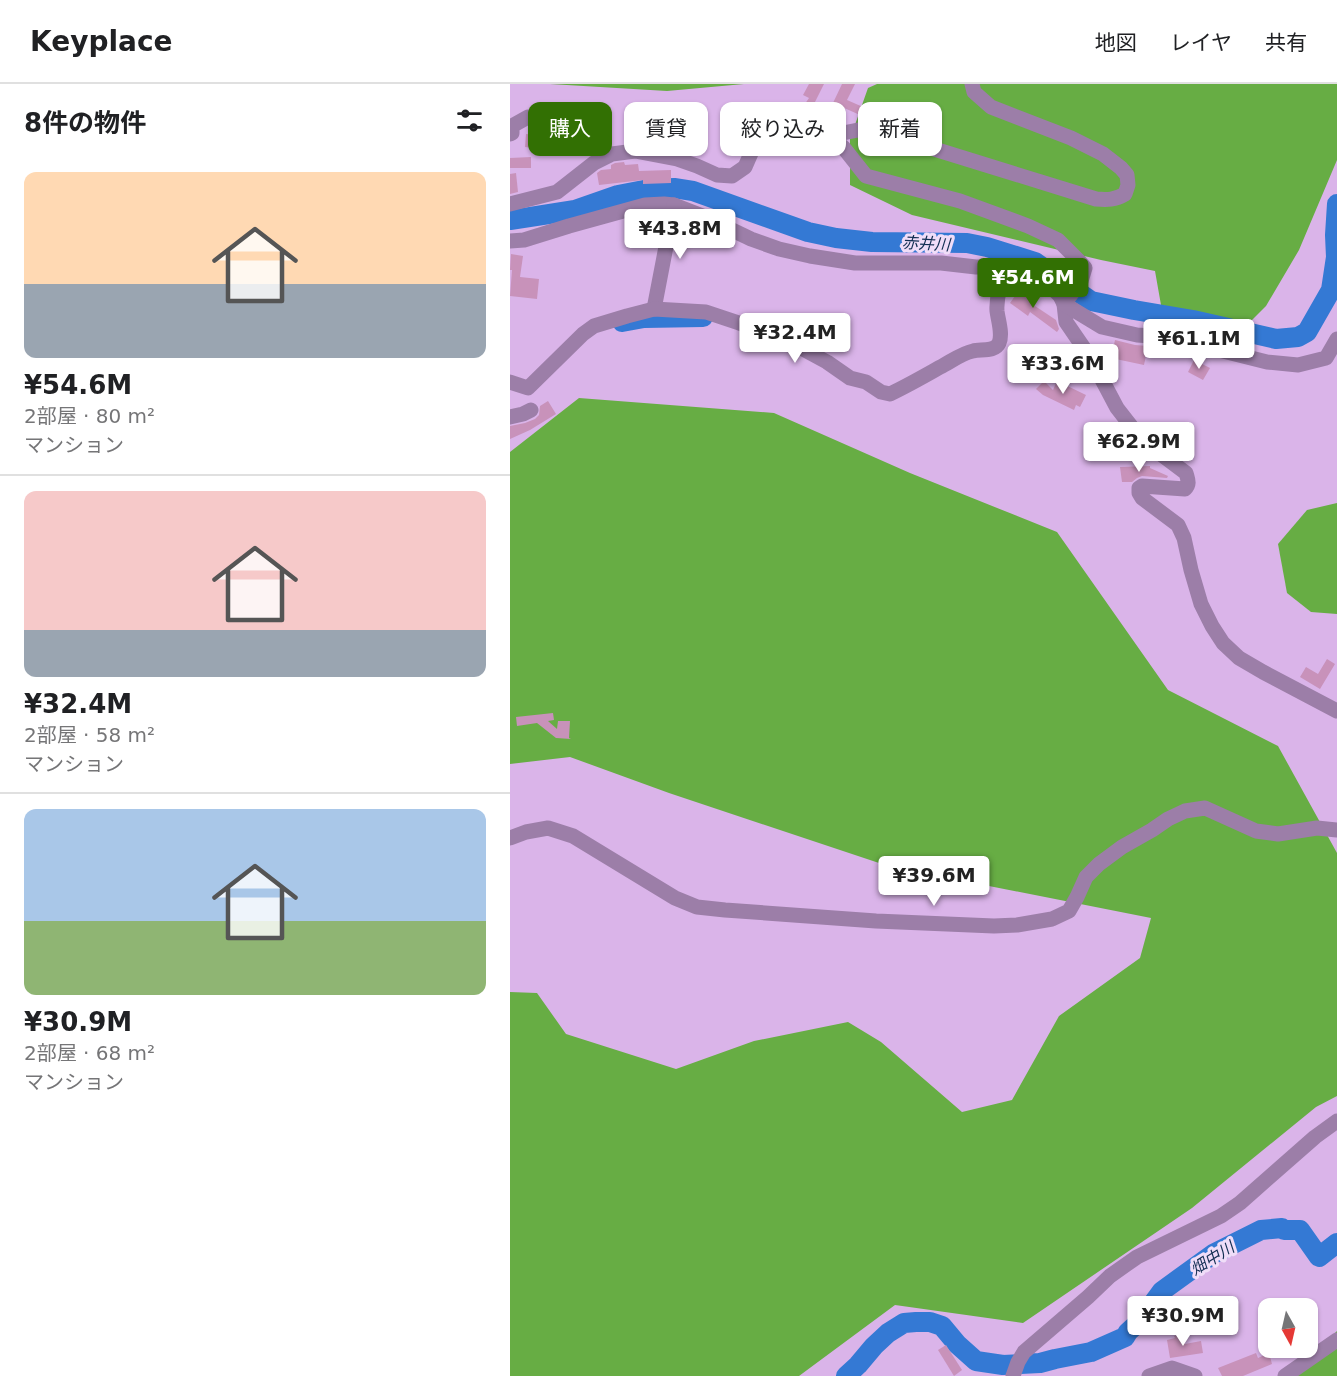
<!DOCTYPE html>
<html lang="ja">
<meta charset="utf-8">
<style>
:root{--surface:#fff;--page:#f6f6f6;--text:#202124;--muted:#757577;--line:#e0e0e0;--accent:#327003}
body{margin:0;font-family:"DejaVu Sans","Noto Sans JP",sans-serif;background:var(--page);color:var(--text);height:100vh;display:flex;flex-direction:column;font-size:22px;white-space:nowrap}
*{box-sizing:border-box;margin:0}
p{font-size:20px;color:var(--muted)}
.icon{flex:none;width:33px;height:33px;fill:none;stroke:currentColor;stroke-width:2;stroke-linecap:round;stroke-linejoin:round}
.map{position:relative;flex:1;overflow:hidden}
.side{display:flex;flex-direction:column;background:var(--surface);width:510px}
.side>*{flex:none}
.top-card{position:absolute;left:18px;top:18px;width:570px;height:54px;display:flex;gap:12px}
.needle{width:39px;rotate:172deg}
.controls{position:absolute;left:748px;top:1214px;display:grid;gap:12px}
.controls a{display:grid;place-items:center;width:60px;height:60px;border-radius:12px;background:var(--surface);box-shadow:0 2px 4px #0004;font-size:30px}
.price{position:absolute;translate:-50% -51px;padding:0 14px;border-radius:6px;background:#fff;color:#222;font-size:20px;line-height:39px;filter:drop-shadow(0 2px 3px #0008)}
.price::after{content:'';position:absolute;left:50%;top:36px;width:18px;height:14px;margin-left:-9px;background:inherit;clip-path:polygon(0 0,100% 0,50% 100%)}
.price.on{background:var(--accent);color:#fff}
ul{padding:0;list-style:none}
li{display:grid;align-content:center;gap:12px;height:318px;padding:0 24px}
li+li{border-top:2px solid var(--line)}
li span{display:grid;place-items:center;height:186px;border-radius:12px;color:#555}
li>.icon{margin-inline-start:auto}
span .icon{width:108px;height:108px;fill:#fffc;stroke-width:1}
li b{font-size:26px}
h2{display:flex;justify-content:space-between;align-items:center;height:72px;padding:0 24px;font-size:26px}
.chip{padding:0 21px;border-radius:12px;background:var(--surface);box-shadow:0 2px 4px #0004;font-size:21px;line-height:54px}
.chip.on{background:var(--accent);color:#fff}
header{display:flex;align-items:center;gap:36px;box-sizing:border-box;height:84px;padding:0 30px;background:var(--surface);border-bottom:2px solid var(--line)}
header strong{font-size:28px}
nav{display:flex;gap:33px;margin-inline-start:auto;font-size:21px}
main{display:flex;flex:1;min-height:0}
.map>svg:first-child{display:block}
</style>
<header>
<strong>Keyplace</strong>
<nav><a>地図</a><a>レイヤ</a><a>共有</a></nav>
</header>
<main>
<section class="side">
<h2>8件の物件<svg class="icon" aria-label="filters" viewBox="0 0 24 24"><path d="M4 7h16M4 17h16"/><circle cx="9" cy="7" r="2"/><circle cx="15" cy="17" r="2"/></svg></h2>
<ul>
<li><span style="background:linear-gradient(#ffd9b3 60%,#9aa5b1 0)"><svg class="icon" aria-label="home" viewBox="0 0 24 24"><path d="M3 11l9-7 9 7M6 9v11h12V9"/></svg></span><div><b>¥54.6M</b><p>2部屋 · 80 m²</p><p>マンション</p></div></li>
<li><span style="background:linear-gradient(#f6c9c9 75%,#9aa5b1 0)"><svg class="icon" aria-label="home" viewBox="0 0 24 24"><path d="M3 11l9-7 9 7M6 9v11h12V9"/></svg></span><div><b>¥32.4M</b><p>2部屋 · 58 m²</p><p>マンション</p></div></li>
<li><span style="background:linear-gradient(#a9c7e8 60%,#8fb573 0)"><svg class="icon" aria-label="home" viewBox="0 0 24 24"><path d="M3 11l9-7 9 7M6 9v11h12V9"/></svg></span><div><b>¥30.9M</b><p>2部屋 · 68 m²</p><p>マンション</p></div></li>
</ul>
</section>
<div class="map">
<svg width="827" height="1292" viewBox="0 0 827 1292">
<rect width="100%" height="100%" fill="#dab4e9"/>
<g fill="#67ad44">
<path d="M40 0H234L157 7Z"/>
<path d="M367 0H827V76L789 166 756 222 737 241 651 221 645 187 591 176 402 131 340 101V55L358 4Z"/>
<path d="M69 314 264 329 400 389 547 448 658 606 768 662 827 769V1012L806 1023 682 1124 513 1239 385 1221 289 1292H0V908L27 909 56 950 166 985 244 957 338 938 371 958 452 1028 502 1016 549 932 630 874 641 834 378 782 159 709 60 673 0 680V368Z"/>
<path d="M827 419V530L801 528 777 509 768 460 797 426Z"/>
<path d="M827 1247V1292H781Z"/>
</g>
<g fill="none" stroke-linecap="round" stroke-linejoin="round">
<g stroke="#3479d4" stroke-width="20">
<path d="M0 136 65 126 108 111 139 105 164 104 183 107 298 148 326 154 362 158 457 159 477 163 525 178 581 217 624 226 683 236 766 255 788 253 797 248 821 206 826 173 825 151 827 120"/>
<path d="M112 238 134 234 193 233"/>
<path d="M336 1292 348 1281 364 1262 378 1249 394 1239 406 1238H420L432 1242 447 1260 466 1277 493 1281 530 1279 545 1275 581 1268 615 1253 618 1248 630 1237 652 1207 703 1170 751 1146 772 1144 774 1146H790L809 1173 827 1159"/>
</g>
</g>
<g fill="#c892ba">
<path d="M299 0H314L303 22 307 25 301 34 290 27 299 14 293 11Z"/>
<path d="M332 0H345L337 16 353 23 350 31 323 19Z"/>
<path d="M22 24H42V47L23 48V42L27 37 28 33 26 28Z"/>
<path d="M16 50 25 51 23 64 15 63Z"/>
<path d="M21 73V84H0V74Z"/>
<path d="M114 78 115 81 128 80 129 87 161 86V99L133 100V96L89 101 87 89 91 86 101 85V81L105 79Z"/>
<path d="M6 89 8 108 0 110V90Z"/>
<path d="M1 170 13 172 10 193 29 195 27 215 0 212 2 186H0Z"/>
<path d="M510 205 523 214 522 220 546 236 549 245 547 248 520 228 518 232 500 219Z"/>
<path d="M605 256 625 261 638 262 634 281 601 274Z"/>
<path d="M684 276 700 284 693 296 678 288Z"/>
<path d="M534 297 543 306 547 297 576 311 570 323 566 321 564 326 533 311 526 305Z"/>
<path d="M38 317 46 330 20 346 0 355V342L15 339 25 335 29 331 30 322Z"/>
<path d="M640 382V384L658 392 657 394 632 392 627 394 622 398H612L610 383Z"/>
<path d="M817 575 825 580 810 605 790 593 796 583 808 590Z"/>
<path d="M43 629 44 636 38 637 47 645 48 637H60L59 654 61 655 46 654 27 639 7 642 6 633Z"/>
<path d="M674 1250 675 1260 691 1257 693 1269 660 1274 657 1256 665 1254 664 1252Z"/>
<path d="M436 1261 452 1286 444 1292 428 1266Z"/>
<path d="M746 1269 748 1274 759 1269 762 1280 733 1292H712L708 1284Z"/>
</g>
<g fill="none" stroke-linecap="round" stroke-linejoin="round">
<g stroke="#9c7ea8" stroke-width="15">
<path d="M462 0 464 8 481 23 561 54 593 70 611 84 617 91 618 101 615 110C605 116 597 116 586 115L392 55 348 46 328 50 323 55 333 63 356 92 450 117 518 142 548 156 569 177 575 184 571 197 554 220 556 238 580 273 607 324 632 356 676 389C678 396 680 400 675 405L632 402 629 404V409L632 414 668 441 674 454 681 486 691 520 702 542 713 559 729 574 753 588 827 627"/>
<path d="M0 50 2 49V42L18 33"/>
<path d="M0 120 47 108 84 79 102 70 125 67 167 75 187 82 207 91 222 92 235 83 242 67 253 56 270 49 285 45 305 46 323 55"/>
<path d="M0 157 14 156 59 142 135 121 154 120 164 121 195 133 241 155 269 165 300 172 345 179H431L466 183H500L521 191 543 205 550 212 554 220 592 243 627 251 657 253 757 278 788 281 816 274 827 255"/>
<path d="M144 225 164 121"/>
<path d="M0 298 18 304 73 250 84 242 117 232 144 225 196 228 229 239 280 258 317 278 340 294 356 298 371 308 380 310C399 301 416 291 434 281 443 276 453 269 463 267 471 265 485 268 489 259 493 250 488 236 487 227 486 211 492 196 500 183"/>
<path d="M0 333 13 330 21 326"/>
<path d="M0 754 16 748 38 744 63 752 165 814 187 823 215 826 366 837 484 842 507 841 542 835 559 827 567 813 576 793 589 780 612 763 642 746 658 735 675 727 695 724 746 747 768 750 807 744 827 746"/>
<path d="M503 1292 508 1278 514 1268 578 1213 600 1192 627 1173 711 1132 730 1119 805 1053 827 1037"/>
<path d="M639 1292 662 1284 685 1292"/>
<path d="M775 1292 827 1256"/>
</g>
</g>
<g text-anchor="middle" stroke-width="6" stroke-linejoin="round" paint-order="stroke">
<g font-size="16" font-style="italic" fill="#122e52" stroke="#f0ddf8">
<text transform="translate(416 159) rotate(3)" y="6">赤井川</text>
<text transform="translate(702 1174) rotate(-32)" y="6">畑中川</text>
</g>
</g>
</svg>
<div class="controls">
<a><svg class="needle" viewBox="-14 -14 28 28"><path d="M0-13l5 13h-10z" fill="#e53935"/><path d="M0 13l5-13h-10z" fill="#757577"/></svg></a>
</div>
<b class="price" style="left:170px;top:176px">¥43.8M</b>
<b class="price on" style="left:523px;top:225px">¥54.6M</b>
<b class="price" style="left:285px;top:280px">¥32.4M</b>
<b class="price" style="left:689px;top:286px">¥61.1M</b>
<b class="price" style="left:553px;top:311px">¥33.6M</b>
<b class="price" style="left:629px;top:389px">¥62.9M</b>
<b class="price" style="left:424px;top:823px">¥39.6M</b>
<b class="price" style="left:673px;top:1263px">¥30.9M</b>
<div class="top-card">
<a class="chip on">購入</a>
<a class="chip">賃貸</a>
<a class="chip">絞り込み</a>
<a class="chip">新着</a>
</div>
</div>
</main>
